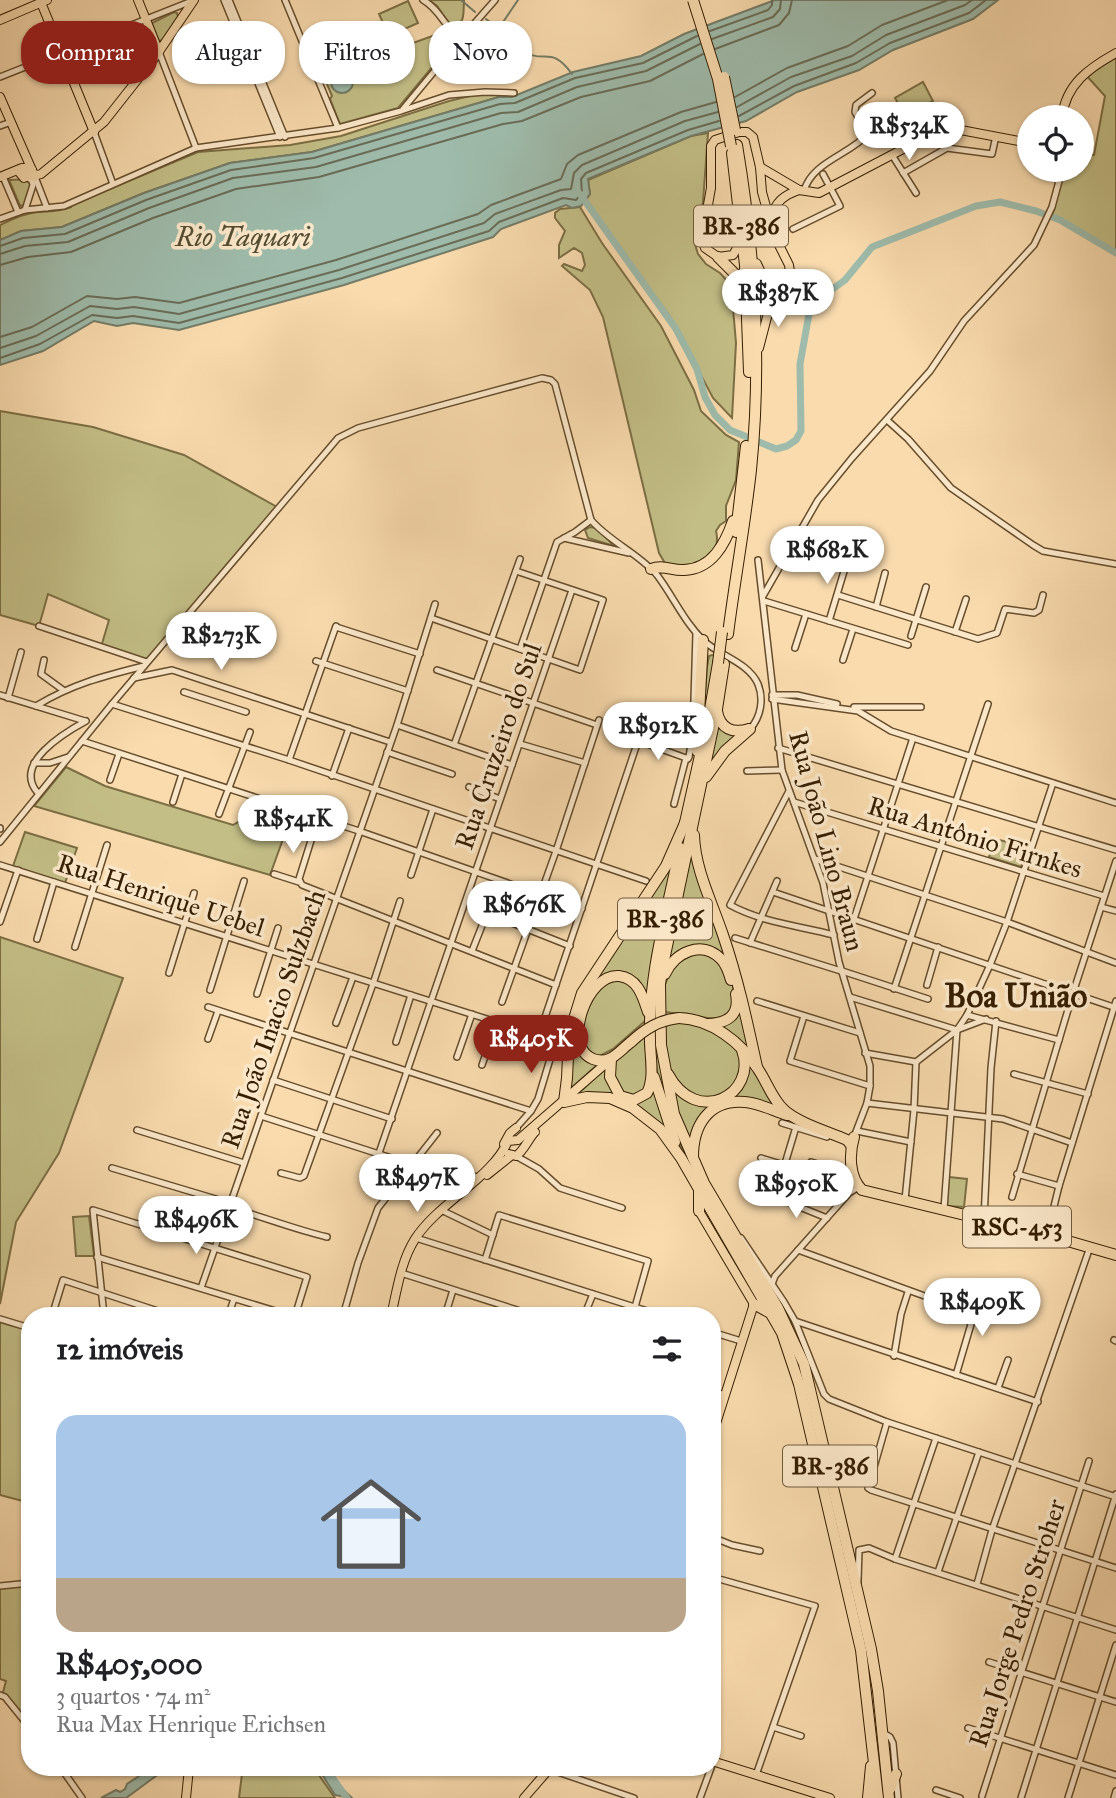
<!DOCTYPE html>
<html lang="pt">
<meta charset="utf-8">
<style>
:root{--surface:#fff;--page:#f6f6f6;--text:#202124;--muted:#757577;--line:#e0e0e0;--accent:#8f2418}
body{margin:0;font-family:"IM FELL Great Primer",serif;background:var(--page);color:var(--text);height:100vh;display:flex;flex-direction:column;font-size:26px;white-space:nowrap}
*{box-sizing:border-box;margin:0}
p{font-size:23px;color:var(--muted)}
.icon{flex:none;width:38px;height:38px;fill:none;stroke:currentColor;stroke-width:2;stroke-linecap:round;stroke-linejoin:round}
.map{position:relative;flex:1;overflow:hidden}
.side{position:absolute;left:21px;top:1307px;width:700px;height:469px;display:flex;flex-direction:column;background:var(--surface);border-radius:28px;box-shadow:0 2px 5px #0004}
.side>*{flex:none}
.banner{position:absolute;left:21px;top:21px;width:700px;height:63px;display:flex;gap:14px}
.controls{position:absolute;left:1017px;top:105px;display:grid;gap:14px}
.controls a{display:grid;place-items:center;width:77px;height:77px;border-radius:50%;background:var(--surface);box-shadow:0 2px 5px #0004;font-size:35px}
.price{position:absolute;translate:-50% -60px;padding:0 16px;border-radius:24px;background:#fff;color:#222;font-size:23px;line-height:46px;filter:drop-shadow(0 2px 4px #0008)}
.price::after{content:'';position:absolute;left:50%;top:42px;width:21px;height:16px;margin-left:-10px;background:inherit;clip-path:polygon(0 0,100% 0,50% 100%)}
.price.selected{background:var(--accent);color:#fff}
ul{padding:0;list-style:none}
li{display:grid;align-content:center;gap:14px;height:371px;padding:0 35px}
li+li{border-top:2px solid var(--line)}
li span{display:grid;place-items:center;height:217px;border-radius:21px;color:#555}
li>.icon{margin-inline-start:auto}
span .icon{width:126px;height:126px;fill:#fffc;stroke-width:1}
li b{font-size:30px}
h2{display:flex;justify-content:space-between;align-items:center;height:84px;padding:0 35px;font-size:30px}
.tag{padding:0 24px;border-radius:28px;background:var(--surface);box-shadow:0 2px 5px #0004;font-size:24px;line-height:63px}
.tag.selected{background:var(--accent);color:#fff}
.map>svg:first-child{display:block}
</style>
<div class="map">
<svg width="1116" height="1798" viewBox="0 0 1116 1798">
<rect width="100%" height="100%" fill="#f9dbae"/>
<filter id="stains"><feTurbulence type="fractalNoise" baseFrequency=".00286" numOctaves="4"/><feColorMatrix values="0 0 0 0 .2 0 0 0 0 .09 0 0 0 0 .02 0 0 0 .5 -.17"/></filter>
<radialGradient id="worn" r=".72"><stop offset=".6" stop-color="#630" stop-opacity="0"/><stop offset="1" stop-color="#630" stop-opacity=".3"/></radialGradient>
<g fill="#c3be86" stroke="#7c6e43" stroke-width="2">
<path d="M429 0H464C463 14 466 21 453 29L437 6Z"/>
<path d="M408 1 418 23 389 36 379 14Z"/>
<path d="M174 12 177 13 178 17 163 40 159 41 152 23Z"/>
<path d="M379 22 387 37 366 49 357 35Z"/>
<path d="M446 31 443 51 439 59 398 108 340 124 330 99 332 96 322 72 347 67Z"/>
<path d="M1116 53V253L1052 217 1062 170H1082V154L1094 155 1105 96 1084 73Z"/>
<path d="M923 82 933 101 905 116 895 98Z"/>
<path d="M474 95H496L499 97 312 152 230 163 144 193 62 227 21 231 0 240V225C12 219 25 213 38 212 51 211 59 212 71 207V205L198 152 290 145 341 136 449 101Z"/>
<path d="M708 133 703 202 694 241 698 254 706 264 720 273 731 285 736 343 732 418 713 398 669 315 585 201 590 194 588 180 691 136Z"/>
<path d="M30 179 32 183 24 205 20 206 9 180Z"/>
<path d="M580 207 602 243 661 326 694 390 701 411 726 435 739 442 736 480 726 506V521L720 525 716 531C721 550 707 562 689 567 683 568 673 566 666 565L659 553 603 317 590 290 562 266 564 264 582 271 585 265 582 253 574 248 559 258V245L565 231 555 218V213L560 209Z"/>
<path d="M0 411 93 427 184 455 277 507 147 662 101 647 109 620 48 594 39 626 0 615Z"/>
<path d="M590 527 597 528 614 546 588 538 585 530Z"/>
<path d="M712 655 716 656 715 668 701 745 707 667 709 656Z"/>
<path d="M717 718 737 736 705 773Z"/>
<path d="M66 767 105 786 233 825 252 814 269 824 287 828 270 875 34 806Z"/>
<path d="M25 832 77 848 65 883 13 866Z"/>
<path d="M995 839 1028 847 1021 867 989 857Z"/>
<path d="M690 843 729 955 753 1060 716 1026 739 1005 724 958 692 946 676 953 664 968Z"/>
<path d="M675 855 648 1003 633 980 600 979 576 1032 598 1064 568 1091 569 1048 587 991Z"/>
<path d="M0 937 123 978 59 1153 16 1222 0 1304Z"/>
<path d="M698 952C703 953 710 954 714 957 730 966 739 997 733 1013L715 1019 665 1012 663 989 673 965Z"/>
<path d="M622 979 637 990 645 1015V1021L613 1049 598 1057 588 1054 580 1035 583 1020 594 995 603 984Z"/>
<path d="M686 1021 725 1036 743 1056 737 1083 713 1099 689 1096 668 1069 664 1024Z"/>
<path d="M658 1026 662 1071 703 1184C668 1133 657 1089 652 1029Z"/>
<path d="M645 1036 648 1086 639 1096 621 1094 611 1066 613 1062Z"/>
<path d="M747 1059 777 1110 750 1101 713 1107 691 1143 676 1112 673 1086 688 1099 728 1096Z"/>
<path d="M608 1065 625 1100 652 1085 675 1147 620 1101 576 1096Z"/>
<path d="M949 1177 967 1179 964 1207 946 1206Z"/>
<path d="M89 1216 94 1256H76L73 1217Z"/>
<path d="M0 1319 30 1328V1503L0 1495Z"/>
<path d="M30 1583V1693L24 1697 30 1705 29 1727 2 1696 6 1681 0 1679V1586Z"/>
<path d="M259 1768H314L335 1798H239L242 1774 256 1775Z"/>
</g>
<g fill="#9ebbab" stroke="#747c67" stroke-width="2">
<path d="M775 0H998L973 19 893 50 859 70 797 92 746 121 691 136 588 179 590 194 581 206 572 208 566 205 501 229 493 237 344 285 179 330 133 323 117 326 94 321 43 351 0 365V240L21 231 62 227 144 193 230 163 312 152 499 97H512L573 72 641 56 684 34Z"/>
<circle cx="342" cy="82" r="11"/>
<path d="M147 1768H163L160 1773 126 1798H101L116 1790 120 1792 125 1789 127 1784 139 1776 140 1770Z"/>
<path d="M318 1768H332L336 1783 352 1798 335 1795Z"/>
</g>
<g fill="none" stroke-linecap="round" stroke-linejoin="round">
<g stroke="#6a6c56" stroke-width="2">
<path d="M710 31 768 10 772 5V0"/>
<path d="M712 39 773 17 780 9 781 0"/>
<path d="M715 49 779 25 789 13 792 0"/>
<path d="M735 97 787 68 848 46 882 25 948 0"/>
<path d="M737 107 791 77 852 56 886 35 965 5 972 0"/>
<path d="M739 116 794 86 856 63 890 43 969 13 986 0"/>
<path d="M0 246 23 238 65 234 146 200 231 170 314 158 500 104 515 103 575 78 643 63 697 36"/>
<path d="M0 254 25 246 68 242 149 208 233 178 316 167 501 113 518 112 577 87 646 71 700 44"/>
<path d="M0 265 28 257 71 252 153 218 236 189 319 177 503 124 522 121 581 97 650 81 703 54"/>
<path d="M0 337 32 327 87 296 117 299 135 297 179 303 336 260 478 214 491 205 561 179 567 164 578 155 681 112 716 102"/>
<path d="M0 348 36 336 90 306 117 309 134 307 179 314 339 270 484 223 495 214 561 190 571 189 574 173 582 165 685 121 718 112"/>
<path d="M0 358 40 344 92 315 117 318 133 316 179 323 342 278 489 231 499 222 563 198 576 200 582 193 581 179 586 173 688 130 719 121"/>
</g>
<g stroke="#747c67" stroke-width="2">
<path d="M461 0 475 12"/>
<path d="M486 19C499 28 512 46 524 52 545 64 551 45 572 74"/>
<path d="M499 28 518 0"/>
</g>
<g stroke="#9ebbab" stroke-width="7">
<path d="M580 194 676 329 697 369 705 397 715 415 730 430 776 449 787 446 796 440 801 431 800 364 809 314 823 296 845 280 872 247 976 206 1000 202 1036 211 1060 220 1116 253"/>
<path d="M325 1768 347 1798"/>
</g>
<g stroke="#664d2c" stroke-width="8">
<g id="minor">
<path d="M224 0 280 137"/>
<path d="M229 0 285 137"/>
<path d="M285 0 338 128"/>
<path d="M423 0C438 8 444 25 457 36"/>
<path d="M458 36 466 33 495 0"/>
<path d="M447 46 452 52 458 51 463 46 466 33"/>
<path d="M447 49 448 28"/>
<path d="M159 52 196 148"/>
<path d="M0 77 192 1"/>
<path d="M403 109 447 56 455 52"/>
<path d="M0 126 11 122"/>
<path d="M94 132 113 184"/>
<path d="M892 155 916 193"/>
<path d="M903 173 947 148 992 154 996 136"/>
<path d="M35 177 47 208"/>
<path d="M4 179 18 212"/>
<path d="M804 191C812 162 849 155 868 134L855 112 856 105 872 93"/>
<path d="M25 210 33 185 32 181 28 178"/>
<path d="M0 219 25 210 64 206 196 148 338 128 401 111 449 95 485 92 514 93"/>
<path d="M793 229 840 206 823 174"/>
<path d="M887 420 908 439 951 488 1033 545 1043 551 1116 564"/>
<path d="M564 538 629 553"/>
<path d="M795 539 848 558 829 621"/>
<path d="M758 560 782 770 823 883 839 962 870 1066V1086L867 1103 854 1137"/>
<path d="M838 595 978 639 997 633 1005 609 1034 613 1039 610 1043 595"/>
<path d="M763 596 818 500 852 458 930 371 964 321 1034 245 1052 207 1062 170"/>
<path d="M764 601 908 645"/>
<path d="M876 607 885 573"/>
<path d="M431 618 580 670 603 600 516 571"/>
<path d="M39 626 147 662"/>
<path d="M336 627 420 654"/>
<path d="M955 632 966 599"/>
<path d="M911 636 926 587"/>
<path d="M795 648 806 614"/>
<path d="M520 649 557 542 575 532 591 520"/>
<path d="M44 660 41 674 63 690"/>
<path d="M843 660 853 629"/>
<path d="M316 661 408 691"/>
<path d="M437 670 597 725"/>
<path d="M134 678 172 670 390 742"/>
<path d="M184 692 246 712"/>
<path d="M0 695 85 721"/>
<path d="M772 695H797L837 704"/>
<path d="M8 698 21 652"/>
<path d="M772 699 858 711 891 731 1116 803"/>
<path d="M112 704 289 760 646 881"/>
<path d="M36 706C72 684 104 676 144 666"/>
<path d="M854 707H921"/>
<path d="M397 725 512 765"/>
<path d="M82 741 359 831 582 909"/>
<path d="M639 741 686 758"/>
<path d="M520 744 585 763"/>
<path d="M454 745 520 559"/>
<path d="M778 748 1116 850"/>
<path d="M387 752 452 774"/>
<path d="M289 760 336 626"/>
<path d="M34 763H50L68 757"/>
<path d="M747 771 782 770"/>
<path d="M332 776 349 728"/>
<path d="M110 780 119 754"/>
<path d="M469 787 500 799"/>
<path d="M789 791 730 905C761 922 799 926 834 935"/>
<path d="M38 793C12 764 64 733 86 721"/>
<path d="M173 802 182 774"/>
<path d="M794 802 1104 896"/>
<path d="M674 804 686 758 688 759 689 757 693 732 696 633"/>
<path d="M219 814 250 732"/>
<path d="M318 818 299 879 302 885 556 985"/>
<path d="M0 829V828"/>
<path d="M0 842 112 704 338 438 358 428 542 378 551 380 555 384 591 520C610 542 638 553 657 575 673 596 684 622 704 641 720 656 748 662 758 684 764 699 761 717 750 729"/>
<path d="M815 859 1007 922 1116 963"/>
<path d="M0 865 550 1039 554 1046 538 1099 531 1111 515 1129"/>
<path d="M274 874 299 882"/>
<path d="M411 875 433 809"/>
<path d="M773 892 1116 1008"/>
<path d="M1101 907 1116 911"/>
<path d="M854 919 913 738"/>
<path d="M0 922 18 870"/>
<path d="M735 938 841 971"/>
<path d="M37 939 54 882"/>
<path d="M750 943 777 881"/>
<path d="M75 947 107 845"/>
<path d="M472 951 487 913 570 946"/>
<path d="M842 971 928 999"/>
<path d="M169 973 194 893"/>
<path d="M927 985 938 947"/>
<path d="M894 989 988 704"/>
<path d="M210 990 244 881"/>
<path d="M257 994 278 928"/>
<path d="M850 997 957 1030"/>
<path d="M757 1001 860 1033"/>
<path d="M502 1002 556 851 599 720"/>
<path d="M208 1007 531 1111"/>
<path d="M967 1015 1059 1040"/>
<path d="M804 1016 790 1061 870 1086"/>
<path d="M336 1023 353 977"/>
<path d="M957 1030 986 1019"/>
<path d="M539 1035 641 732"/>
<path d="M208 1039 218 1011"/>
<path d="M396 1042 411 995"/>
<path d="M865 1053 916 1062 957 1030 967 1015 990 965 1007 922 1053 783"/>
<path d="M457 1057 472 1014"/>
<path d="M482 1065 497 1022"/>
<path d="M1014 1074 1088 1094"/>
<path d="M273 1080 392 1119"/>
<path d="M867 1103 1003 1119 1072 1143"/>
<path d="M261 1116 413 1165"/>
<path d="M782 1123 827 1137"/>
<path d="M796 1127 775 1197 827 1218"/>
<path d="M137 1130 244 1163"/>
<path d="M857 1131 911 1142"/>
<path d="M379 1153 572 590"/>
<path d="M516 1156 539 1169 560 1188 622 1208"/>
<path d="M761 1158 784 1165"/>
<path d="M427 1162 477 1177"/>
<path d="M811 1162 852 1174"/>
<path d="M112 1168 229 1203"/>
<path d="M281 1173 300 1178 304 1176 373 984 400 901"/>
<path d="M1017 1174 1059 1186"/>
<path d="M1012 1197 1073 993 1116 861"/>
<path d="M905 1200 914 1110 916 1062"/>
<path d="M228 1207C261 1216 293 1229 327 1237"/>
<path d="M944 1209 957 1030"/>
<path d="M441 1210 493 1235"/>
<path d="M984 1219 991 1068 996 1021"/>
<path d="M1047 1235 1059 1186 1116 1001"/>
<path d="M416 1238 663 1316"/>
<path d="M741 1238 784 1302 795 1321 824 1394 829 1399 887 1422 1116 1497"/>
<path d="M798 1250 974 1314 956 1375"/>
<path d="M97 1257 292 1316"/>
<path d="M485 1260 499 1215 648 1261 635 1307"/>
<path d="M401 1273 536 1316"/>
<path d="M772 1284 775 1276 849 1193 857 1188 861 1189"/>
<path d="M201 1288 397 725 435 604"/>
<path d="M52 1316 63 1280 173 1316"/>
<path d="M104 1316 93 1210 307 1277 295 1316"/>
<path d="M228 1316 234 1299"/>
<path d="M343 1316 358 1263 378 1208 437 1133"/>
<path d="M445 1316 453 1290"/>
<path d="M584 1316 593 1294"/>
<path d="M0 1319 30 1328"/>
<path d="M795 1321 1038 1402"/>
<path d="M712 1332 741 1341"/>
<path d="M1114 1340 1116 1341"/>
<path d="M894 1356 901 1314 908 1292"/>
<path d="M998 1388 1008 1360"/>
<path d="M712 1391 725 1395"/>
<path d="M887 1422 868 1488 871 1490 1116 1568"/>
<path d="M712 1537 732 1545 760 1551"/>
<path d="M895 1559 936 1438"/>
<path d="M938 1572 979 1452"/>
<path d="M712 1577 815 1606 756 1775"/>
<path d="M858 1581 859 1550 869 1548 895 1559 1116 1630"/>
<path d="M977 1584 992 1530 1090 1247"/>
<path d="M0 1586 30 1583"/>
<path d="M989 1662 1116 1702"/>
<path d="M0 1695 5 1697 30 1728"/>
<path d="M773 1727 801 1736"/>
<path d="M968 1728 1116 1775"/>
<path d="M883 1733 890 1737 893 1743 898 1798"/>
<path d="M61 1768 82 1798"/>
<path d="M635 1768H637"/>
<path d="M549 1769 634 1798"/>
<path d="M936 1790 960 1798"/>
<path d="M982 1796 1089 1461"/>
<path d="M700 1798 711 1768"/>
<path d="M1021 1798 1116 1494"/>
<path d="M1068 1798 1116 1645"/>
<path d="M1114 1798 1116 1791"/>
</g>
</g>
<g stroke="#351e00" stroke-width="10">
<g id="major">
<path d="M40 0 94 132"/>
<path d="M138 0 159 52"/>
<path d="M0 20 47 0"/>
<path d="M0 97 35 177"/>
<path d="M1062 117C1066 84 1089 68 1116 53"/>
<path d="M760 167 799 190 819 193 945 127 1029 143"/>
<path d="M30 173 24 178 19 172 24 168 32 170"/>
<path d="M0 177 22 168"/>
<path d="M28 177 41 174 104 122 156 56 194 0"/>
<path d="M771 218C775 202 784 195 799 190"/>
<path d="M738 231 737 248 733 255 718 257 705 248 702 238 711 188V146L715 140 739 132H747L753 137 760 167 762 192 774 235 789 265 790 272 787 281 772 298 759 348"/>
<path d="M504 1144 510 1133 516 1128"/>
<path d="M509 1154 516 1156C524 1151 528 1139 535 1132"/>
<path d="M487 1175 512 1155"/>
<path d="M699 1211 754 1304 712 1436"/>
<path d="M391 1316C397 1290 401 1261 415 1239 438 1203 492 1178 508 1141L518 1140 611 1059"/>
<path d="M712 1761 830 1798"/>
<path d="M186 1798 189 1768"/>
<path d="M524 1798 550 1768"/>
</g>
</g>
<g stroke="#351e00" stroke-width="12">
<g id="highway">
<path d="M732 153 745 265 749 372"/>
<path d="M718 257 735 274 742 305"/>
<path d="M756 264 767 288 772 290 781 288"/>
<path d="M736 532 746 446"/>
<path d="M651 569C663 564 672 571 684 570 712 569 725 544 733 521"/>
<path d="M728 634C735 579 745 525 751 470 762 361 755 252 737 145"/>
<path d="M724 664 717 709 663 965 660 984 661 1045 674 1114 704 1183 778 1308 804 1364 871 1649 878 1691 889 1798"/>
<path d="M717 711C720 729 733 734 749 729"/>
<path d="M708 721 718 663"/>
<path d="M697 751 703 640"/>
<path d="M706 777 725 751 750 729"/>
<path d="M685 823 666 866 582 993 569 1035 567 1078 564 1102 587 1097 610 1098 633 1108 660 1129 681 1158 782 1333 799 1384 861 1650 878 1798"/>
<path d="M684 827 703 742"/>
<path d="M694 835C695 870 712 902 723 935 738 979 747 1021 757 1067"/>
<path d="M665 974C675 953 701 939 721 959 726 964 729 973 731 980"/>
<path d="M679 1018C711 1019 741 1042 758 1069 767 1082 772 1099 784 1110 798 1123 829 1132 847 1140L851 1145"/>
<path d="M708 1024C728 1023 740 1015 736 994"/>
<path d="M631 1042C624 1047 617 1056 609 1059 605 1061 598 1061 593 1059 561 1046 587 973 619 976 638 978 643 997 648 1012"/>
<path d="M611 1059 610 1077 620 1096 634 1100 647 1093C655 1078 650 1057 650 1040 648 975 667 912 680 848"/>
<path d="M668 1074C697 1128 758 1094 742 1050"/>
<path d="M654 1077 675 1142"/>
<path d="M854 1137C849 1154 849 1177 862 1190L1047 1235 1116 1255"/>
<path d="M693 1157C693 1125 709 1099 745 1102 759 1103 774 1111 787 1115"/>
<path d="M699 1191V1211"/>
<path d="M754 1304 772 1314"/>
<path d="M890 1789 896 1774"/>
<path d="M868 1798 871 1766"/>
</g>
</g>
<use href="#minor" stroke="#fbe8ca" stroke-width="5"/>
<use href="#major" stroke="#f9dbae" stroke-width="8"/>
<use href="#highway" stroke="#f9dbae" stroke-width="10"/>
<g stroke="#351e00" stroke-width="12" stroke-linecap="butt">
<g id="highway-bridge">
<path d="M693 0 718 79 731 146"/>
<path d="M724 77 735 130"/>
<path d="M718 663 722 632"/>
<path d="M631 1042C645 1029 659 1020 679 1018"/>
</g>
</g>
<use href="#highway-bridge" stroke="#f9dbae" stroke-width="10"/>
</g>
<g text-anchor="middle" stroke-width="7" stroke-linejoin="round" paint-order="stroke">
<g fill="#fbe8ca" stroke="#705b3d" stroke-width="2">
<rect x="694" y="205.5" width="94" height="41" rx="5"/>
<rect x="618" y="898.5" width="94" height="41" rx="5"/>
<rect x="963" y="1206.5" width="108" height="41" rx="5"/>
<rect x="783" y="1445.5" width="94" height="41" rx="5"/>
</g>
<g font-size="24" font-weight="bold" fill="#351e00">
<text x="741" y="234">BR-386</text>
<text x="665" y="927">BR-386</text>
<text x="1017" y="1235">RSC-453</text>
<text x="830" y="1474">BR-386</text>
</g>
<g font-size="26" fill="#351e00" stroke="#fbe8ca">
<text transform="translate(498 746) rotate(-71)" y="9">Rua Cruzeiro do Sul</text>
<text transform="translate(975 837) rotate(17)" y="9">Rua Antônio Firnkes</text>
<text transform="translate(827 841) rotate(75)" y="9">Rua João Lino Braun</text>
<text transform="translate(161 895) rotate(18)" y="9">Rua Henrique Uebel</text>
<text transform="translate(273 1019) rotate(-71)" y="9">Rua João Inacio Sulzbach</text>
<text transform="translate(1017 1623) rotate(-72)" y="9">Rua Jorge Pedro Stroher</text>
</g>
<g font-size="28" font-style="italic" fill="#544d33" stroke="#fbe8ca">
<text x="243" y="246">Rio Taquari</text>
</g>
<g font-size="33" font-weight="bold" fill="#351e00" stroke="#fbe8ca">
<text x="1016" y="1007">Boa União</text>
</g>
</g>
<rect width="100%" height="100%" filter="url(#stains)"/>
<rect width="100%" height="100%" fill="url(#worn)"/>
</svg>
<div class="controls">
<a><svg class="icon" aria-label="locate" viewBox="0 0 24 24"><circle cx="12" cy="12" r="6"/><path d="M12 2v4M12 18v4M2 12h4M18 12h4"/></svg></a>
</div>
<b class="price" style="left:909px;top:162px">R$534K</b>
<b class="price" style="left:778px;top:329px">R$387K</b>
<b class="price" style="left:827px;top:586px">R$682K</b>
<b class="price" style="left:221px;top:672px">R$273K</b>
<b class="price" style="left:658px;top:762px">R$912K</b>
<b class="price" style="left:293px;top:855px">R$541K</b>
<b class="price" style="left:524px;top:941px">R$676K</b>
<b class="price selected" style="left:531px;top:1075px">R$405K</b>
<b class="price" style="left:417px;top:1214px">R$497K</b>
<b class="price" style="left:796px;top:1220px">R$950K</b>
<b class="price" style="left:196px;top:1256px">R$496K</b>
<b class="price" style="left:982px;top:1338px">R$409K</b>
<div class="banner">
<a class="tag selected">Comprar</a>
<a class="tag">Alugar</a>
<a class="tag">Filtros</a>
<a class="tag">Novo</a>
</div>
<section class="side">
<h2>12 imóveis<svg class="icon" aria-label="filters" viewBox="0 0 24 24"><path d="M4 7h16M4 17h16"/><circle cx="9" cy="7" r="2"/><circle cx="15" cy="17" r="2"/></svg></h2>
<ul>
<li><span style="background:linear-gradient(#a9c7e8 75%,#b9a48a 0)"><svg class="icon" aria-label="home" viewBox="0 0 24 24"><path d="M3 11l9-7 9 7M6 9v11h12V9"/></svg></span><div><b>R$405,000</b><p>3 quartos · 74 m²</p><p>Rua Max Henrique Erichsen</p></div></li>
</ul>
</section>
</div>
